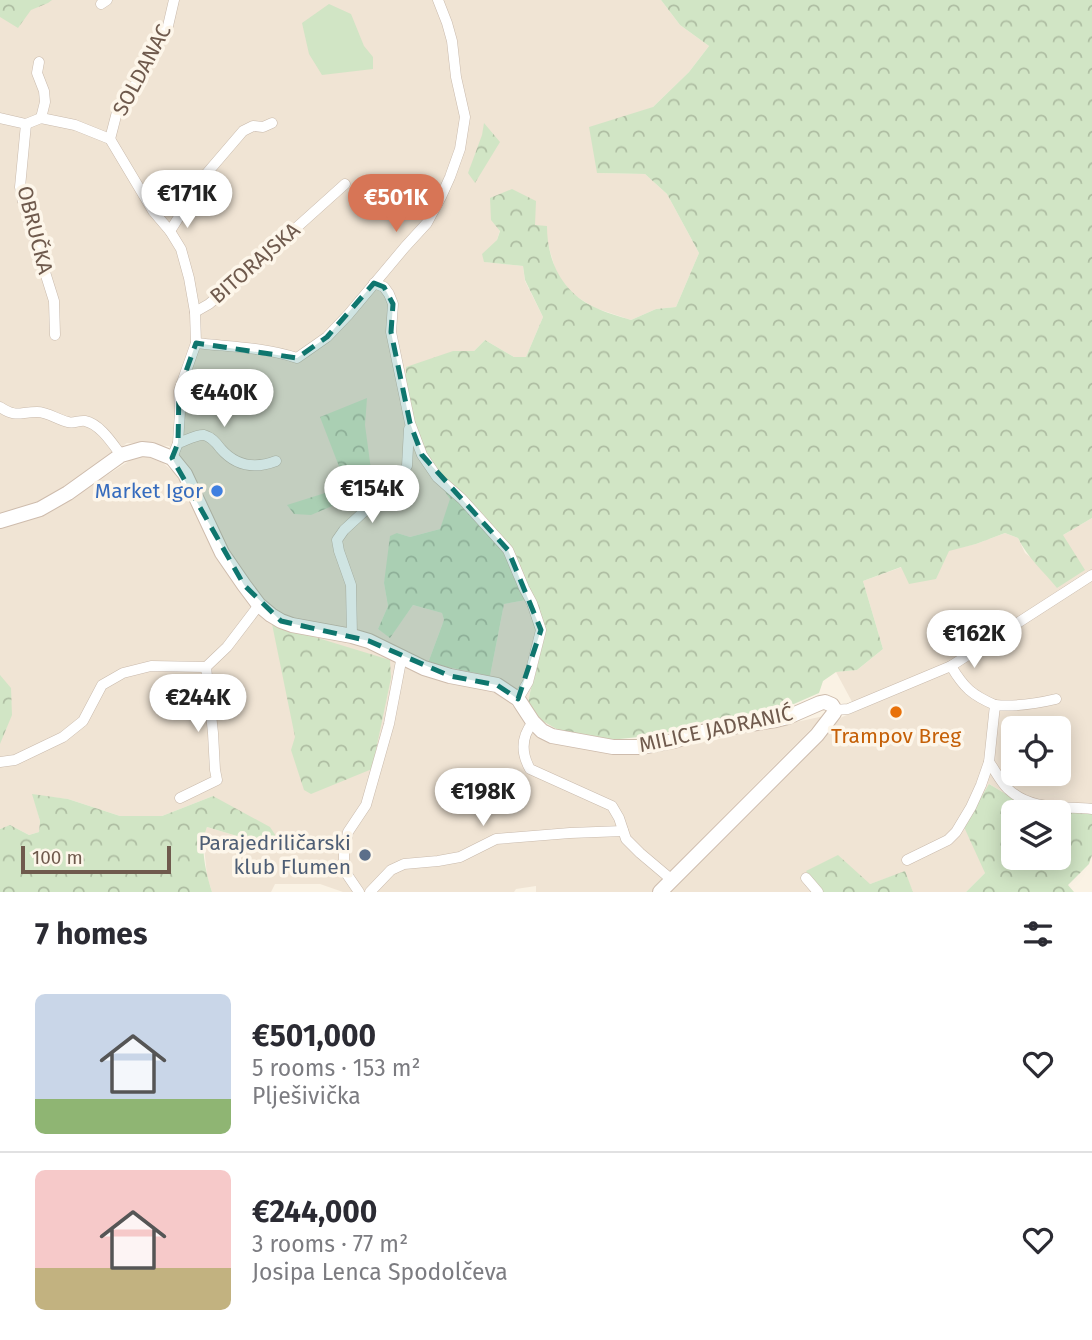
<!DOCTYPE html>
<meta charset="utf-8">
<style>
:root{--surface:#fff;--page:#f7f7f7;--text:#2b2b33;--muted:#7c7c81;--line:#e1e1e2;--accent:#d77556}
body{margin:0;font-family:"Fira Sans",sans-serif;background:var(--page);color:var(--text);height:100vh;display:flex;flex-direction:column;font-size:26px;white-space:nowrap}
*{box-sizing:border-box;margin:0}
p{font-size:23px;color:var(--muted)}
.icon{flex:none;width:38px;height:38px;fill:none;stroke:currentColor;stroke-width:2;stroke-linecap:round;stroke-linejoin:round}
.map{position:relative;height:892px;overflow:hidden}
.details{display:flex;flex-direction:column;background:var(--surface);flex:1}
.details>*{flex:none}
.tools{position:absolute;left:1001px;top:716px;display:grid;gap:14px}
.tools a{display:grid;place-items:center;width:70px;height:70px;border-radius:10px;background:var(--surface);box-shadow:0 4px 18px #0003;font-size:35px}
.scale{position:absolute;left:21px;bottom:18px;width:150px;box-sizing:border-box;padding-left:7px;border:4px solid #6f5a4d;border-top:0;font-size:19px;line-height:24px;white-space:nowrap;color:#6f5a4d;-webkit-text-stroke:5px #fdf6ea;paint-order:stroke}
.price{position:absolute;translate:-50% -60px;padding:0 16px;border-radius:24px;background:#fff;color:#222;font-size:23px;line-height:46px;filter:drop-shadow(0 2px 4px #0008)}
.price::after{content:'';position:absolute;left:50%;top:42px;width:21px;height:16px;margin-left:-10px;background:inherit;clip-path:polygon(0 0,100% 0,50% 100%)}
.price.on{background:var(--accent);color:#fff}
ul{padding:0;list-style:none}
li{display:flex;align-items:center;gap:21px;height:175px;padding:0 35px}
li+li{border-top:2px solid var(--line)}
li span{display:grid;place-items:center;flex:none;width:196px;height:140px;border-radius:10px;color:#555}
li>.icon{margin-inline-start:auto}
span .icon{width:84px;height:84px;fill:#fffc;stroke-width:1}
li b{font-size:30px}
h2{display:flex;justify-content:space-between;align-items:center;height:84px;padding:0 35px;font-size:30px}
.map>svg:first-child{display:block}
</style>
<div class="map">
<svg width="1092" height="892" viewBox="0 0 1092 892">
<defs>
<pattern id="forest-crowns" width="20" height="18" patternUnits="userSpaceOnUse" patternTransform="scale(1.75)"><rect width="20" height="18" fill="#d1e5c5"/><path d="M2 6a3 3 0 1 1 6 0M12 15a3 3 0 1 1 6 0" fill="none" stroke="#aebda2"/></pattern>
</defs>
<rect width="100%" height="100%" fill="#faf2e4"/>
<g fill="#f0e4d4" fill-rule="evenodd">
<path d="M0 0H661L680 25 709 46 689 72 653 107 597 173 645 174 667 194 699 253 676 307 656 309 631 320 595 308 574 295 557 275 547 241V227L500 230 497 240 485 262 523 266 525 281 543 317 526 357H514L485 340 474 351H453L422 458 451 499 440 529 410 537 397 533 384 583 388 606 378 629 390 637 413 605 442 613 444 620 428 663 286 619 264 604 245 579 217 532 193 481 169 446 127 443 33 509 0 518Z"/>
<path d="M140 454 163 463 182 479 205 535 252 606 346 638 405 664 436 680 498 691 538 732 634 752 714 740 824 716 658 883 653 892H536V886L516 889 514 892H343L320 884H275L271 892H212L207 876 203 836 207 827 273 847 277 839 213 796 162 816H120L68 799 33 795 40 821 39 832 29 835 10 825 0 829V526L51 511Z"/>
<path d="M1092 518V813L1084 811 1051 812 1027 806 989 784 985 873 966 892H913L904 872 870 884 821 892H666L842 717 857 711 836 672 857 670 883 649 863 581 949 550 976 544 1005 533 1018 538 1025 553 1033 559 1058 588 1063 535ZM1013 728H1059V774H1013Z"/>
<path d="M526 600 540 647 528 702 490 676 504 604Z"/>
</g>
<path fill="#d1e5c5" d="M329 4 351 14 364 46 373 57V69L322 75 309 54 302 23Z"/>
<g fill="url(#forest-crowns)">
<path d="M0 0H52L48 3 31 10 18 28 0 17Z"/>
<path d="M661 0H1092V518L1063 535 1085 570 1057 588C1044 572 1027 557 1018 538L1005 533 976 544 949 551 936 579 909 584 901 567 863 581 883 649 857 670 836 672 823 681 819 693 787 707 705 721 658 735 610 740 560 731 539 719 528 702 540 647 526 600 504 604 490 676 428 663 444 620 442 613 413 605 390 638 378 629 388 606 384 583 390 536 397 533 410 537 440 529 450 499 422 458 406 395V367L453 351H474L485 340 514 357H526L543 317 525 280 523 266 484 262 482 254 497 240 500 231 491 220 490 198 512 189 536 201 535 225 547 226C547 261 562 292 594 307 606 313 619 316 631 320L656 309 676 307 699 253 667 194 645 174 597 173 589 127 653 107 689 72 709 46 680 25Z"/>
<path d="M484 123 500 142 475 183 468 173 482 135Z"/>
<path d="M367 398 365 425 374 492 361 505 351 498 311 515 294 514 287 505 325 493 337 481 340 469 320 417Z"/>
<path d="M272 624 390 660 391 678 372 769 311 794 304 790 291 750 295 737Z"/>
<path d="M0 675 11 688 12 715 0 744Z"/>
<path d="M989 784 1026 806 1051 812H1013V858H1059V812L1084 811 1092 813V855L1089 864 1068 885 1074 892H966L985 873 964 827Z"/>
<path d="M32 794 68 799 120 816H162L213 796 270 827 278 839 274 847 207 827C199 846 206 873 212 892H0V829L10 825 29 835 39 832 40 821Z"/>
<path d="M838 855 870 884 905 871 913 892H821L806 871Z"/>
</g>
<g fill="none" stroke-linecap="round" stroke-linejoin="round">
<g stroke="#c9baac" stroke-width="11">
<g id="street">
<path d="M101 4 107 0"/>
<path d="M39 62 37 73 44 91 45 102 41 118"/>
<path d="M0 118 26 124 41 118 75 125 110 139 153 211 170 231 181 249 189 278 195 312 196 343 179 391 180 412 178 443 172 458"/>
<path d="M26 124 20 187 23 202 54 301 55 335"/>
<path d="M110 139 117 112 137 82 168 26 174 0"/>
<path d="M170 231 207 173 243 131 253 126 263 127 272 123"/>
<path d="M374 283 384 287 389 294 393 304 391 332 410 423 422 455 437 477 462 499 508 550 524 588 532 603 541 630 528 682 518 699"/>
<path d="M195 312 209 304 256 264 345 184"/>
<path d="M196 343C230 347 264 347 297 358L327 337 348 315 405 247 427 223 441 197 450 177 460 149 465 117 456 77 452 41 447 23 438 0"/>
<path d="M0 407C17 418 19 412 37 412 48 412 58 420 68 422 74 424 79 420 85 421 100 424 112 443 121 455"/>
<path d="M178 443C185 441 197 434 204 435 212 437 217 444 221 449 236 466 255 469 276 461"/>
<path d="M352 636 351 585 339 551 337 540 344 530 396 482 407 466 409 429"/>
<path d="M995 705C1016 707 1035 704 1056 699"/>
<path d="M835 710 848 709 951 666 1092 575"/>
<path d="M533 722C521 737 521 753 530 769L612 806 619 818 626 839 640 853 672 880"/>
<path d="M0 762 15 760 63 737 83 721 102 685 123 673 151 666 206 667 227 647 259 605"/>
<path d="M989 762C995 770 1000 781 1008 789 1031 811 1063 806 1092 809"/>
<path d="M180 798 217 780 215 770 213 733 206 667"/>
<path d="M907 860 948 840 956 832 971 807 981 785 989 762 995 705C972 695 964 688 951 666"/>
<path d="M806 878 818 892"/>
<path d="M359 892 344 870V853L348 832 366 805 389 724 402 656"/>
<path d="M370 892 391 870 404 864 438 861 460 857 496 839 570 833 623 831"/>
</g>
</g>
<g stroke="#cebcad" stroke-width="16">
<path id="secondary" d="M0 521 40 509 68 493 121 455 142 449 152 450 172 458 185 474 222 553 244 585 259 605 271 615 281 621 292 625 352 636 369 641 424 668 450 676 497 685 518 699 533 722 542 731 552 736 613 747H642L674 741 702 732 776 720 788 717 820 703 825 702 832 705 835 710 834 713 817 735 660 892"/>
</g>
<use href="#street" stroke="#fff" stroke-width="10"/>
<use href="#secondary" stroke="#fff" stroke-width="14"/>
</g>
<path fill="#0f766e" fill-opacity="0.2" stroke="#0f766e" stroke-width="5" stroke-dasharray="14 9" stroke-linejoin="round" d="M374 283 384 287 393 304 391 332 410 423 422 455 508 550 541 630 518 699 497 685 450 676 369 641 281 621 244 585 172 458 178 443 179 391 196 343 297 358 327 337Z"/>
<circle fill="#3f7fe0" stroke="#fdf6ea" stroke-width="2.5" cx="217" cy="491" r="7"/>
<circle fill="#e8710a" stroke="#fdf6ea" stroke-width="2.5" cx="896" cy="712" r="7"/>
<circle fill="#5c6f8a" stroke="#fdf6ea" stroke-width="2.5" cx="365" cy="855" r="7"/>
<g text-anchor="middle" stroke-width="7" stroke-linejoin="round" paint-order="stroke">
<g font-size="21" fill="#6f5a4d" stroke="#fdf6ea">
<text transform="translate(142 70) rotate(-62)" y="7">SOLDANAC</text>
<text transform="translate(35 230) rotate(76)" y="7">OBRUČKA</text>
<text transform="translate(255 263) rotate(-41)" y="7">BITORAJSKA</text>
<text transform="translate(716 729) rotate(-12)" y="7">MILICE JADRANIĆ</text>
</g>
<g font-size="21" fill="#366cbe" stroke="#fdf6ea" text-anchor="end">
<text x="203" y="498">Market Igor</text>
</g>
<g font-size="21" fill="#c56008" stroke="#fdf6ea">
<text x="896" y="743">Trampov Breg</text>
</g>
<g font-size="21" fill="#4e5e75" stroke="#fdf6ea" text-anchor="end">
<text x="351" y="850">Parajedriličarski<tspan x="351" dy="24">klub Flumen</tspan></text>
</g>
</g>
</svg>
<div class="tools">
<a><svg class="icon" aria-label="locate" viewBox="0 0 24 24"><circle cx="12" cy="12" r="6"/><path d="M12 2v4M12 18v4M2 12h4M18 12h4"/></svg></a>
<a><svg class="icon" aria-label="layers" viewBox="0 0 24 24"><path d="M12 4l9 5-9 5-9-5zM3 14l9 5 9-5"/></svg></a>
</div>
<div class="scale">100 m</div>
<b class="price" style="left:187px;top:230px">€171K</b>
<b class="price on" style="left:396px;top:234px">€501K</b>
<b class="price" style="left:224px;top:429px">€440K</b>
<b class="price" style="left:372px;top:525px">€154K</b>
<b class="price" style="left:974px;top:670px">€162K</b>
<b class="price" style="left:198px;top:734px">€244K</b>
<b class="price" style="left:483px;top:828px">€198K</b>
</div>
<section class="details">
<h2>7 homes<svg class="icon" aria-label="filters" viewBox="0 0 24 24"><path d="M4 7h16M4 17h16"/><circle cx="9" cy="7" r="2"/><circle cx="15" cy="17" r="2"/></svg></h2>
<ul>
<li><span style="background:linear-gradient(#c9d6e8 75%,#8fb573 0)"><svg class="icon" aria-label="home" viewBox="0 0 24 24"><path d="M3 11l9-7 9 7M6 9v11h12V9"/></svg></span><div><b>€501,000</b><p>5 rooms · 153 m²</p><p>Plješivička</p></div><svg class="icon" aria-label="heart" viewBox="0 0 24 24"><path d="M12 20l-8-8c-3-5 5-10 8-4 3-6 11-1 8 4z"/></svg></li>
<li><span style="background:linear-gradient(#f6c9c9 70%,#c2b280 0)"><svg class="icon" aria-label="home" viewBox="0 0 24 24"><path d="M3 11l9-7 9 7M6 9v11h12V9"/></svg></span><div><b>€244,000</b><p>3 rooms · 77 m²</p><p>Josipa Lenca Spodolčeva</p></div><svg class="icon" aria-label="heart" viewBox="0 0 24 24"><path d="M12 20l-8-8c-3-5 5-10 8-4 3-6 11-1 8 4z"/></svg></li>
</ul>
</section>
